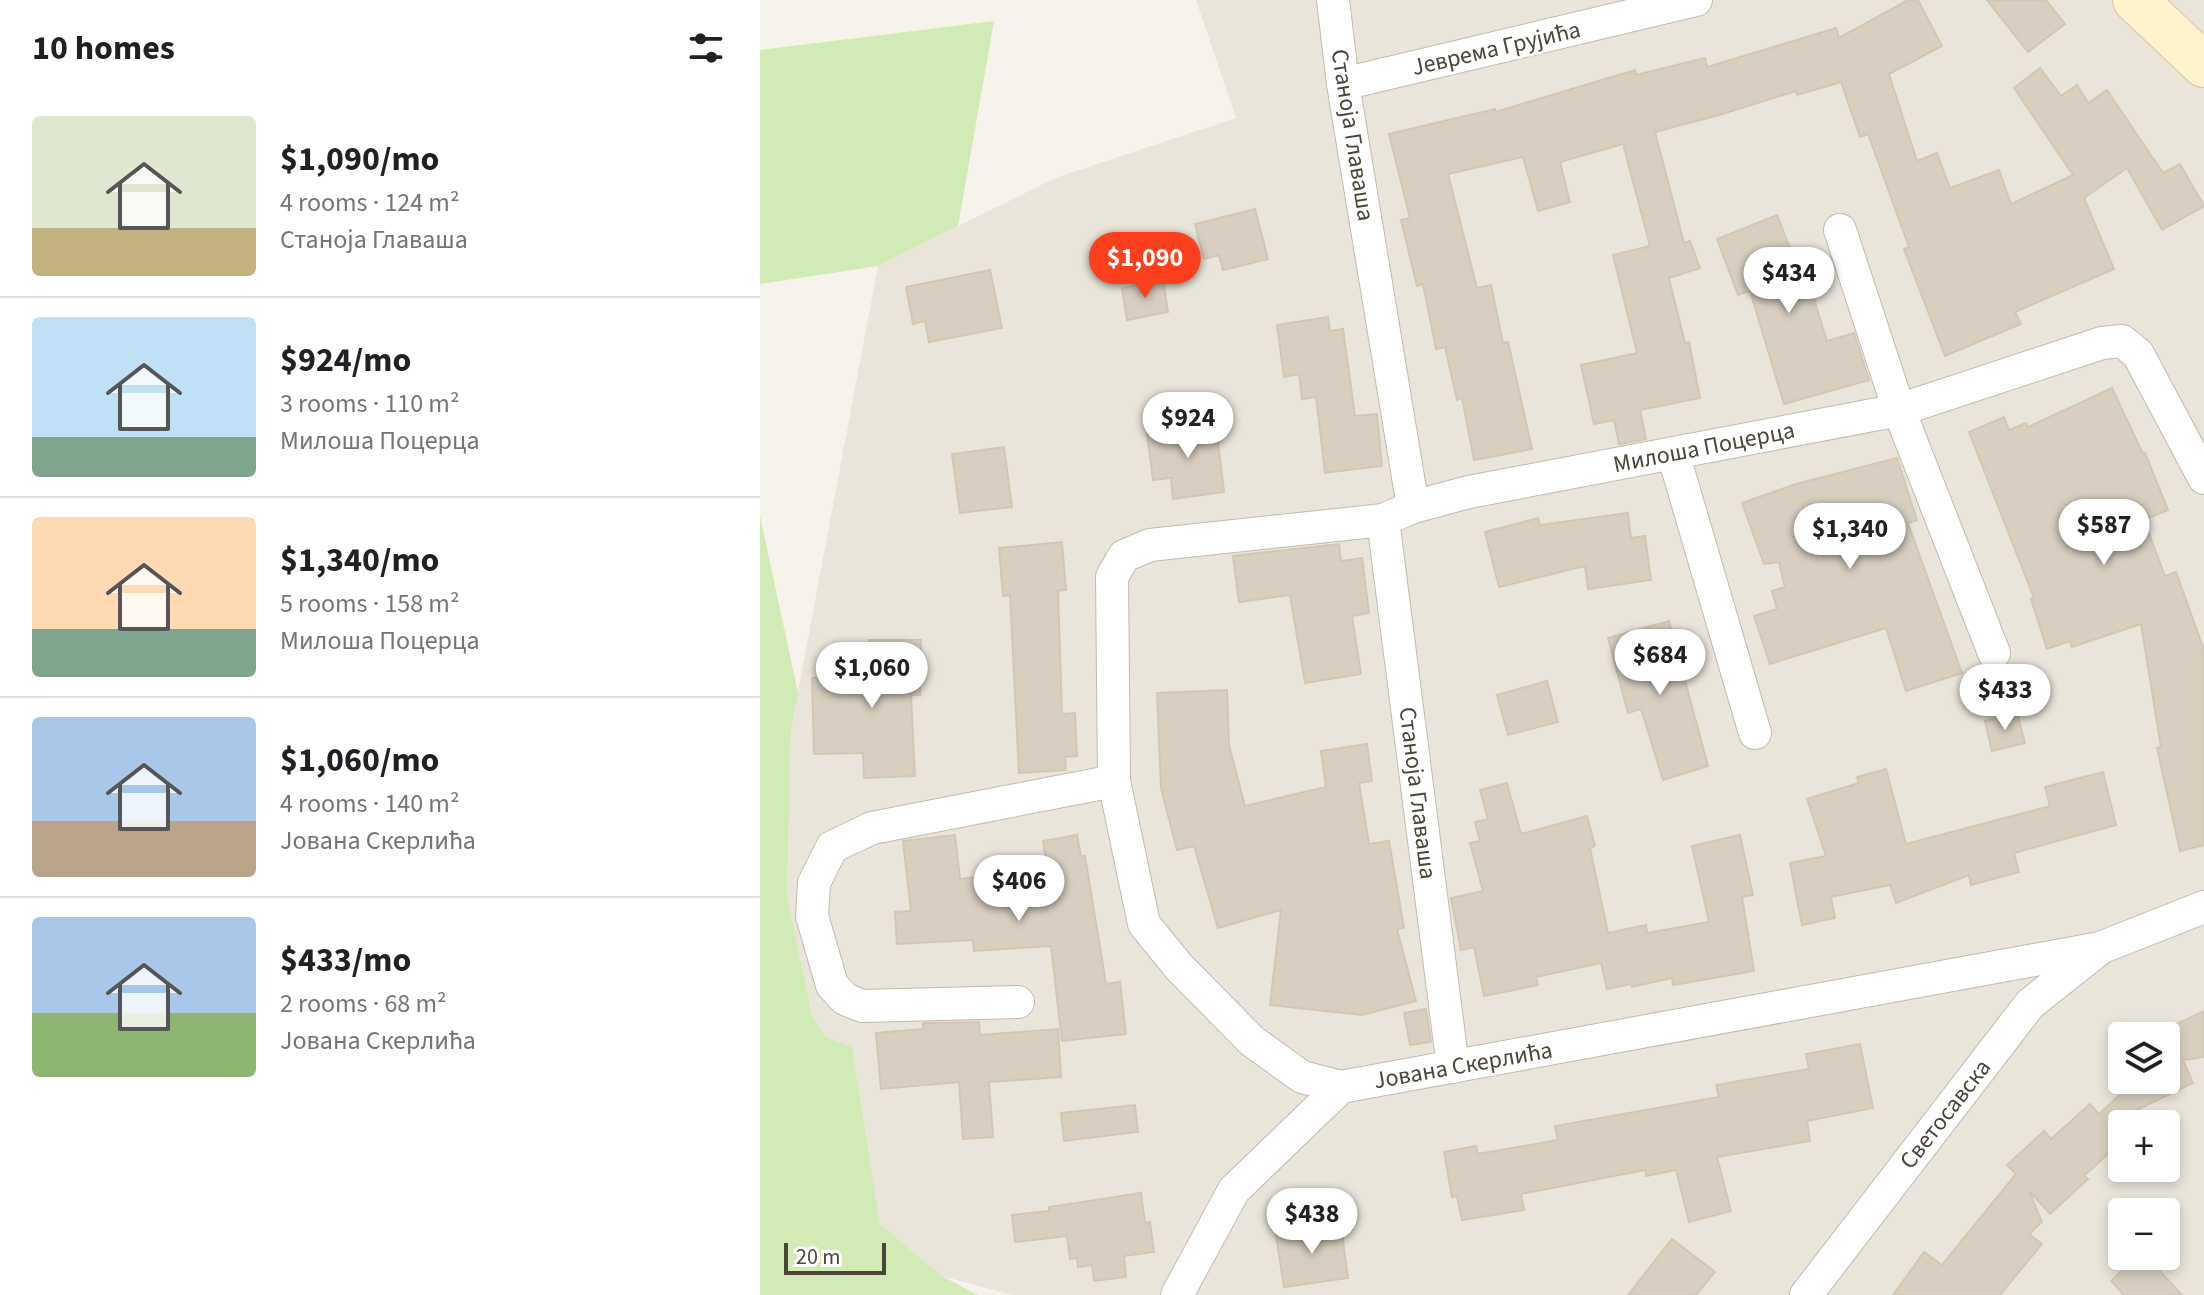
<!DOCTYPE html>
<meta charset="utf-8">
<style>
:root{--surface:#fff;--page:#f6f6f6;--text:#202124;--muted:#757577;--line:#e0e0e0;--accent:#fc3f1d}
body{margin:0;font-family:"Source Sans 3",sans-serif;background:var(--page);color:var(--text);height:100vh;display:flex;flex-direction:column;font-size:30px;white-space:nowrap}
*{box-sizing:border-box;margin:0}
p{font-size:26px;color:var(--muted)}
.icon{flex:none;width:44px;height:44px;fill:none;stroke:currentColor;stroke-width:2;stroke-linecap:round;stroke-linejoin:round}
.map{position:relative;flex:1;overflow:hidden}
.drawer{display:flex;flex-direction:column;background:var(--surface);width:760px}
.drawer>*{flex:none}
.tools{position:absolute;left:1348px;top:1022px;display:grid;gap:16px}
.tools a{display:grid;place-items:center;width:72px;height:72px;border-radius:8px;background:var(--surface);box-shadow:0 4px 12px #0003;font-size:40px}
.scale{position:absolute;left:24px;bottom:20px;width:102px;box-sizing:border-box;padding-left:8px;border:4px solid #4b4439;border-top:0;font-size:22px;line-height:28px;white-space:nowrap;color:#4b4439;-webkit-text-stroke:6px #fff;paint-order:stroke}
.price{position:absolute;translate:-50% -68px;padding:0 18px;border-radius:28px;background:#fff;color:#222;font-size:26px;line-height:52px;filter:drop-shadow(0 2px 4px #0008)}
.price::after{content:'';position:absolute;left:50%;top:48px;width:24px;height:18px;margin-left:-12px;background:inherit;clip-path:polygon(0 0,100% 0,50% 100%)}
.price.selected{background:var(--accent);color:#fff}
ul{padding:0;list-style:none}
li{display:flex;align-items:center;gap:24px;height:200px;padding:0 32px}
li+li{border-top:2px solid var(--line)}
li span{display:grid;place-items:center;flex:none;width:224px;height:160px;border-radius:8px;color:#555}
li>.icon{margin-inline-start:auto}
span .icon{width:96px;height:96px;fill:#fffc;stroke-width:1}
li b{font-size:34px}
h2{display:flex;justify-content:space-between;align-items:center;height:96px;padding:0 32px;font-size:34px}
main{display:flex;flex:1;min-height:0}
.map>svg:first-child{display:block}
</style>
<main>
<section class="drawer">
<h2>10 homes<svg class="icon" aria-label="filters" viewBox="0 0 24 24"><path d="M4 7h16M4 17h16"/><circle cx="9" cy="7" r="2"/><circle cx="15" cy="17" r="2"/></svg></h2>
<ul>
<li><span style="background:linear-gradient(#dfe7d0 70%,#c2b280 0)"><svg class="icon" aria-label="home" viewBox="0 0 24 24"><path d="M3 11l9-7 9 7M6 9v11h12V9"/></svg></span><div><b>$1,090/mo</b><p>4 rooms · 124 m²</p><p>Станоја Главаша</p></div></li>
<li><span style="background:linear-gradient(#bfe0f5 75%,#7fa58c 0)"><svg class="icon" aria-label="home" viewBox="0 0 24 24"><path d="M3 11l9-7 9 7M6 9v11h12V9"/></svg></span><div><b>$924/mo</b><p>3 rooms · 110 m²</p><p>Милоша Поцерца</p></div></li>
<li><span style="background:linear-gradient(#ffd9b3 70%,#7fa58c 0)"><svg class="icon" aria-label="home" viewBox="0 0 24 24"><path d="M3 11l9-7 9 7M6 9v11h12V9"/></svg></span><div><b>$1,340/mo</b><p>5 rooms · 158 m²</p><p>Милоша Поцерца</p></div></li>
<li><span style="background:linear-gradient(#a9c7e8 65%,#b9a48a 0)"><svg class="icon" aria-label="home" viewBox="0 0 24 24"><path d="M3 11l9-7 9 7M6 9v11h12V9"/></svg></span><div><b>$1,060/mo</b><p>4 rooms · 140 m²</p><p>Јована Скерлића</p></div></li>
<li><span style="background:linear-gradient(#a9c7e8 60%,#8fb573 0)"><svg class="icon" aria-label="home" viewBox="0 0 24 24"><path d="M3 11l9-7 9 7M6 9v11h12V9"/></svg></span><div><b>$433/mo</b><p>2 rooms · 68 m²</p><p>Јована Скерлића</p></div></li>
</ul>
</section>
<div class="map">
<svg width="1444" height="1295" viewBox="0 0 1444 1295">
<rect width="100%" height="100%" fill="#f6f3ec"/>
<path fill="#eae5da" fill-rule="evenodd" d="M436 0H1444V1295H252L182 1276 120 1224 92 1048 66 1037 52 1015 27 895 31 729 118 266 295 178 476 118ZM1362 1036H1406V1080H1362ZM1362 1124H1406V1168H1362ZM1362 1212H1406V1256H1362Z"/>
<g fill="#d2eab5">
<path d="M234 21 198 226 118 266 0 284V50Z"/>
<path d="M0 516 38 693 31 729 27 895 52 1015 66 1037 92 1047 120 1224 182 1276 218 1295H0Z"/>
</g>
<g fill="#d8cfc1" stroke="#d3c7b4" stroke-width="2">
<path d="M1148 0H1158L1182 46 1129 74 1157 161 1177 153 1190 188 1239 170 1251 204 1313 175 1254 88 1280 68 1301 96 1317 85 1328 103 1347 90 1403 173 1420 164 1444 206 1402 230 1367 168 1324 198 1354 269 1255 312 1261 324 1185 356 1144 249 1149 247 1108 134 1100 137 1081 82 1037 95 1036 91 959 115 895 132 924 243 930 241 940 268 909 278 925 343 929 342 940 398 880 410 886 439 859 444 854 420 834 424 821 365 877 353 853 255 890 246 863 144 800 162 810 202 778 211 763 157 688 174 717 288 731 285 743 343 748 342 772 449 714 460 702 398 697 400 685 347 676 349 663 284 657 286 641 220 650 218 629 134 735 109V112L875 70 876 75 945 58 947 67 1076 28 1079 38Z"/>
<path d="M1227 0H1286L1305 24 1268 52Z"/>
<path d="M495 209 508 259 463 270 459 255 444 259 435 224Z"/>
<path d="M1017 215 1043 282 1048 280 1067 341 1094 333 1109 380 1024 404 990 291 978 295 957 239Z"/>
<path d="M230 270 242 328 169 342 165 321 153 324 146 287Z"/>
<path d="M403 280 408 312 367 320 362 288Z"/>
<path d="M568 317 570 331 583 329 595 416 617 414 622 466 565 473 556 397 542 399 539 374 524 377 517 325Z"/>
<path d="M1352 388 1383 454 1385 453 1408 510 1384 520 1405 576 1416 572 1444 650V845L1420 851 1397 748 1401 747 1381 624 1312 647 1310 641 1287 649 1271 599 1274 598 1209 432 1244 417 1249 430 1266 423 1268 427Z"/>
<path d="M456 425 464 492 413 499 411 478 393 480 387 433Z"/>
<path d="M244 447 252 507 200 513 192 454Z"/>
<path d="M1137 458 1157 520 1148 523 1202 673 1146 691 1126 628 1010 664 994 616 1017 609 1012 591 1025 587 1019 562 1004 564 982 503 1036 484Z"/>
<path d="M868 513 871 538 885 536 891 580 828 589 825 566 739 587 725 532 778 518 780 525Z"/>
<path d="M302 542 306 590 298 591 302 714 315 713 317 756 305 757 306 770 259 773 250 595 243 596 239 548Z"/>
<path d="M579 544 581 561 602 558 609 613 592 616 601 674 545 683 530 595 479 602 473 556Z"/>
<path d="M909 621 948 766 903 780 881 709 868 713 848 638Z"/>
<path d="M109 640H161L160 695H151L155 776 104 778 103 753 54 754 52 678 109 676Z"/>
<path d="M787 681 798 722 748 735 737 695Z"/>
<path d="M467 690 469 745 485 806 566 787 561 751 607 744 612 781 599 783 609 844 629 841 644 928 637 929 656 1001 602 1015 510 1005 521 910 458 928 434 846 417 850 401 788 397 693Z"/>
<path d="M1257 713 1265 743 1232 751 1225 721Z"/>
<path d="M1126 769 1146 844 1290 806 1285 787 1343 772 1356 825 1254 853 1259 872 1211 885 1209 875 1136 903 1130 885 1071 897 1075 918 1042 925 1030 863 1066 856 1047 799 1099 783 1097 777Z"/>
<path d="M747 783 761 834 827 816 835 846 830 848 848 933 886 925 887 933 949 922 932 846 980 835 993 895 982 897 994 971 913 985 912 978 872 987V984L847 989 841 963 776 977 778 985 724 996 714 947 701 950 691 898 723 891 710 843 720 841 715 822 728 819 720 790Z"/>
<path d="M195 835 200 879 287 867 283 841 317 835 321 856H325L346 984 360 982 366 1034 302 1041 291 946 214 951 213 940 137 944 135 912 151 911 143 841Z"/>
<path d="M666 1009 671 1042 650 1045 644 1013Z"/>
<path d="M1444 1011V1057L1423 1060 1433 1083 1362 1117V1141L1324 1176 1328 1179 1290 1214 1269 1191 1282 1222 1269 1234 1282 1244 1240 1295H1133L1164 1252 1182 1265 1256 1174 1247 1165 1284 1131 1291 1139 1330 1104 1339 1114 1376 1080H1406V1036H1392Z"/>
<path d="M219 1022 220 1035 298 1029 301 1077 229 1082 233 1137 203 1139 199 1082 121 1089 116 1033 163 1029V1023Z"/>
<path d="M1100 1044 1113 1108 1047 1121 1050 1141 957 1157 971 1211 929 1222 916 1170 886 1176 885 1170 761 1194 764 1210 702 1220 697 1196 692 1197 684 1152 716 1146 718 1154 798 1140 795 1126 959 1097 956 1085 1049 1069 1046 1054Z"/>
<path d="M375 1105 378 1132 304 1141 301 1113Z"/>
<path d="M381 1193 385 1223 390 1222 394 1252 364 1256 366 1277 334 1281 332 1265 318 1267 317 1258 310 1259 307 1236 255 1242 252 1215 289 1211V1207Z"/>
<path d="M581 1226 588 1278 524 1287 516 1235Z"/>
<path d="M912 1239 955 1272 936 1295H868Z"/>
<path d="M1378 1256H1386L1422 1295H1364L1351 1281Z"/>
</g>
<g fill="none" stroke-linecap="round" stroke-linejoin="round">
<g stroke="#c2bbae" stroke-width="34">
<g id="street">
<path d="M573 0 583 84 653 507"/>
<path d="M583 84 936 0"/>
<path d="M1080 230 1139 410 1234 653"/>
<path d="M913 453 995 733"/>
<path d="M1444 478 1378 354 1362 341 1342 343 1139 410 709 492 653 507 623 520 390 545 364 556 352 577 354 781 384 924 419 967 492 1041 542 1077 581 1087 1340 948 1444 907"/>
<path d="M623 520 693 1067"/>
<path d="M258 1002 102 1006 85 999 72 985 52 916 54 883 72 847 112 828 354 781"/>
<path d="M417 1295 474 1190 581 1087"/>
<path d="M1046 1295 1270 1004 1337 951"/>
</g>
</g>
<g stroke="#d6c79b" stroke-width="46">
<path id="secondary" d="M1375 0 1444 65"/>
</g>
<use href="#street" stroke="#fff" stroke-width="32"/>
<use href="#secondary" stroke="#fff3cd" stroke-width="44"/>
</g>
<g text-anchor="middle" stroke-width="6" stroke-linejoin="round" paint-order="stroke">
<g font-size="24" fill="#4b4439" stroke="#fff">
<text transform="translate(736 48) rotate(-13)" y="8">Јеврема Грујића</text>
<text transform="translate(593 135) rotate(81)" y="8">Станоја Главаша</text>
<text transform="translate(944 447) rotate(-11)" y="8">Милоша Поцерца</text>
<text transform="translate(658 793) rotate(83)" y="8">Станоја Главаша</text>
<text transform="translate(703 1065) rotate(-10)" y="8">Јована Скерлића</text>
<text transform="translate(1185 1114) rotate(-52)" y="8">Светосавска</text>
</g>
</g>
</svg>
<div class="tools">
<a><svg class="icon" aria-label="layers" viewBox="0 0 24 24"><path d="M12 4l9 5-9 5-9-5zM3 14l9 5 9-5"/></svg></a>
<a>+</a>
<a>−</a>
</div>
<div class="scale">20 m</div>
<b class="price selected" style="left:385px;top:300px">$1,090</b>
<b class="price" style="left:1029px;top:315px">$434</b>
<b class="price" style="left:428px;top:460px">$924</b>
<b class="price" style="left:1344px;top:567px">$587</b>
<b class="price" style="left:1090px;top:571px">$1,340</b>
<b class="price" style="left:900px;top:697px">$684</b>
<b class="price" style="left:112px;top:710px">$1,060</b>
<b class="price" style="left:1245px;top:732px">$433</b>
<b class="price" style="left:259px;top:923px">$406</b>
<b class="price" style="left:552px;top:1256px">$438</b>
</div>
</main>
